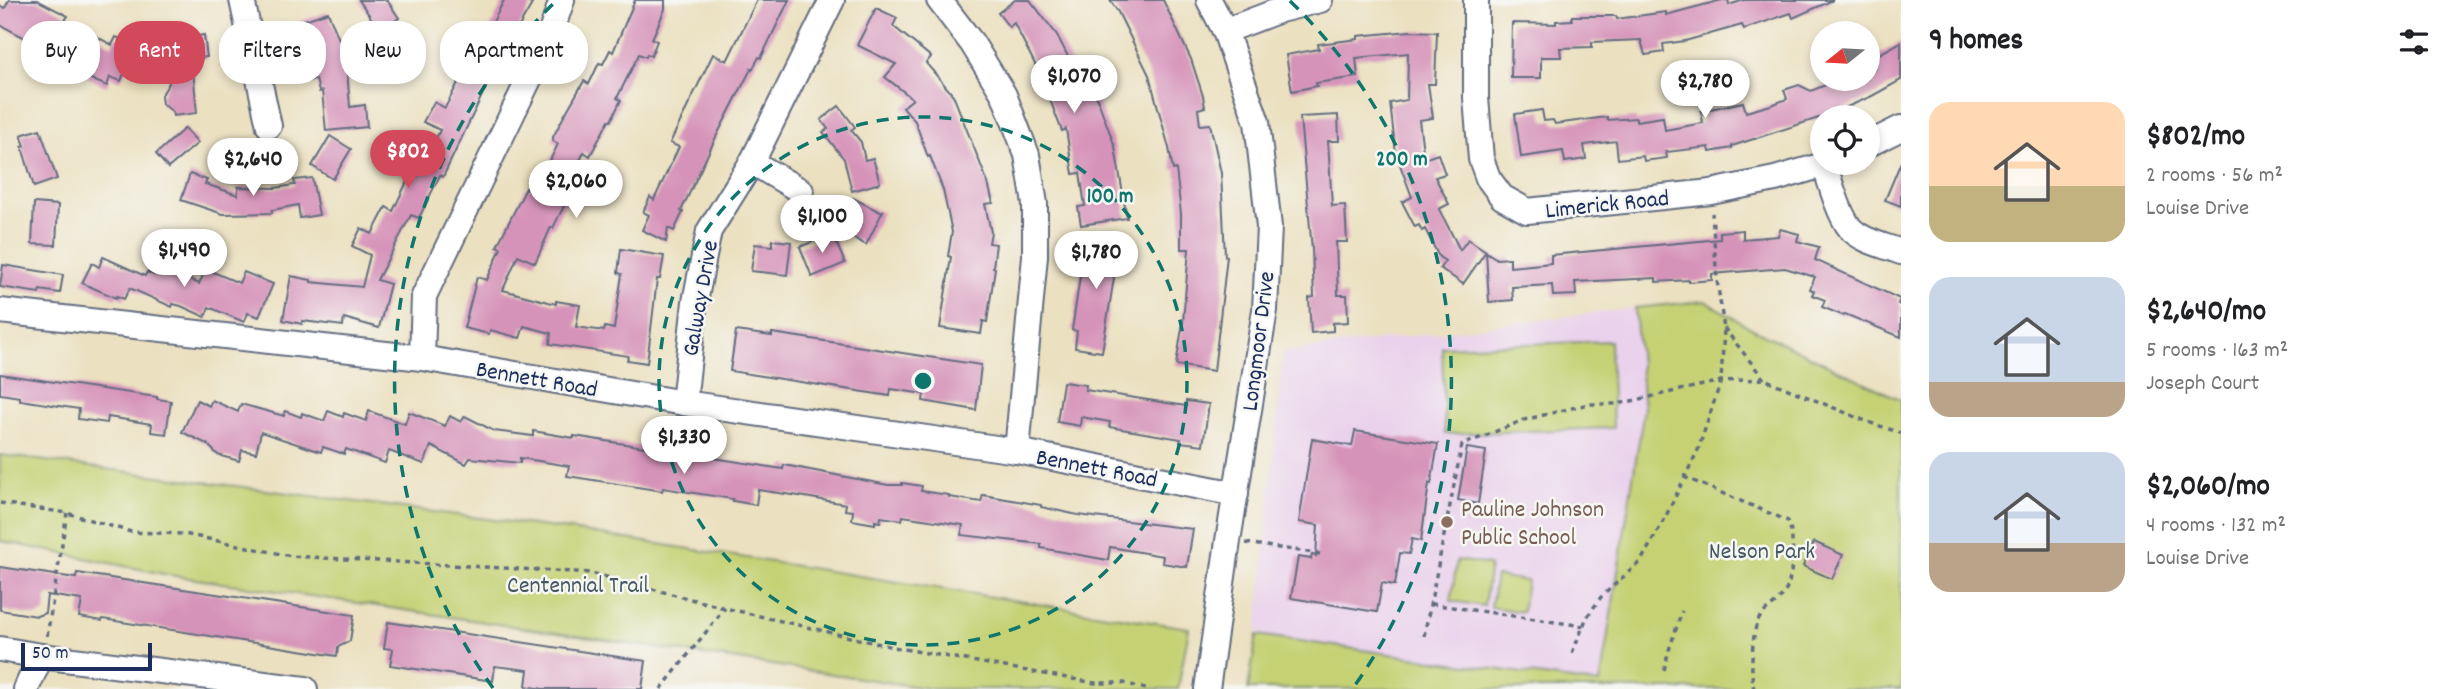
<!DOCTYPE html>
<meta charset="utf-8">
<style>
:root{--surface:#fff;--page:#f2f2f2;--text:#202124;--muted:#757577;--accent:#d1495b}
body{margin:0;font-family:Dekko,sans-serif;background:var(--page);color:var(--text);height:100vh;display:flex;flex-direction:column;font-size:26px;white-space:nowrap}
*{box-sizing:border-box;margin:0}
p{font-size:23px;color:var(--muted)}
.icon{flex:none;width:38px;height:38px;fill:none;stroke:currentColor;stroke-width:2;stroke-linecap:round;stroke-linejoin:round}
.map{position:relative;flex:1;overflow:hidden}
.side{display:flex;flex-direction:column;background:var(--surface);width:560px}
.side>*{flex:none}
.banner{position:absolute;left:21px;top:21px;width:665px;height:63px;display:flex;gap:14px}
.needle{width:46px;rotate:252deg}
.controls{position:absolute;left:1810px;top:21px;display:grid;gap:14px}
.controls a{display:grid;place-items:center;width:70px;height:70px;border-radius:50%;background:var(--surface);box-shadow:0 4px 10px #0003;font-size:35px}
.scale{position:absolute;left:21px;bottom:18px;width:131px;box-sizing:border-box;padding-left:7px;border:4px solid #1b2f5e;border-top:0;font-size:19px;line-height:24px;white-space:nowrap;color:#1b2f5e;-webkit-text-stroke:5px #f6f6f2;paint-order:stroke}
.price{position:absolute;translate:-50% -60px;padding:0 16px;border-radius:24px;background:#fff;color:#222;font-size:23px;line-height:46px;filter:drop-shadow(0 2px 4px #0008)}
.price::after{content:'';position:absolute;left:50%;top:42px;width:21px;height:16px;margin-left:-10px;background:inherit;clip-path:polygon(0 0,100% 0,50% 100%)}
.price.on{background:var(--accent);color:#fff}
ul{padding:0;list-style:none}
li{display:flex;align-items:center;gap:21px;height:175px;padding:0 28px}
li span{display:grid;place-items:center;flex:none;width:196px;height:140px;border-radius:21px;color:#555}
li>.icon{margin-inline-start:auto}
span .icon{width:84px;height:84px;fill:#fffc;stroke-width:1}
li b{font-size:30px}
h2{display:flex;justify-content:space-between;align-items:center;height:84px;padding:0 28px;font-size:30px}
.chip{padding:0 24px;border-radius:28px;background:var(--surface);box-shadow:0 4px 10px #0003;font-size:24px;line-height:63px}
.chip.on{background:var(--accent);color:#fff}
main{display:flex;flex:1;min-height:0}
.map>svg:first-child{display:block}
</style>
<main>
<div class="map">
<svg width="1901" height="689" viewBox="0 0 1901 689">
<rect width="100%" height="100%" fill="#f6f6f2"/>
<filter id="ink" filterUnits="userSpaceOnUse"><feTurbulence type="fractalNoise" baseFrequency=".0143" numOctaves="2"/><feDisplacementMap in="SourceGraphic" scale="14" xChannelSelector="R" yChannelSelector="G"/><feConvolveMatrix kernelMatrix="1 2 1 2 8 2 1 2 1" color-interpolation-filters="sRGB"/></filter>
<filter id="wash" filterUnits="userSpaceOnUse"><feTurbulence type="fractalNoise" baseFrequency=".00686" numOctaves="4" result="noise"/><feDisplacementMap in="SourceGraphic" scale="28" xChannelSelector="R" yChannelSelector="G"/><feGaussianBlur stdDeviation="1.57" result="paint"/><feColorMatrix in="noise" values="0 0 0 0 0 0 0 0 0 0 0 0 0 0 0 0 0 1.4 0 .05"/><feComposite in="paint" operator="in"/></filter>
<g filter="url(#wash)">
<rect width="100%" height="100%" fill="#ebe0bf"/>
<path fill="#ead1ec" d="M1635 308 1644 409 1601 684 1257 635 1283 352Z"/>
<g fill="#c5d173" stroke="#708068" stroke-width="2">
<path d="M1705 301 1753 329 1901 400V689H1248L1257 635 1600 684 1644 409 1635 308Z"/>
<path d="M1610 341 1613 428 1445 434 1442 347Z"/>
<path d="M0 455 570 530 1189 628 1178 689H933L169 575 0 541Z"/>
<path d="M1457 560 1490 565 1484 606 1451 601Z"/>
<path d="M1496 576 1527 581 1522 612 1491 607Z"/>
</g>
<g id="blocks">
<g fill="#d693b9">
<path d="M9 0H37L68 16 65 20 112 45 116 37 136 45 121 81 110 77 107 86 95 81 63 64 66 59 0 25V6L5 8Z"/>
<path d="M359 0H387L399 18 380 31Z"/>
<path d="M504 0H523L532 4 510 42 508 41 443 177 440 175 419 218 411 215 377 280 390 284 379 328 344 318 343 326 302 321V324L283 320 291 276 311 280V282L362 287 370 255 352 246 361 228 372 234 386 207 393 211 414 167 421 170 440 130 423 122 434 102 445 108 460 79 454 76 467 49 477 54Z"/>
<path d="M635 0H665V9L652 39 657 41 651 56 647 54 646 57 639 54 617 98 621 100 611 121 609 120 590 156 584 152 569 183 575 186 576 193 573 199 566 202 553 228 551 227 535 263 518 255 503 290 556 304V301L580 305 576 327 604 331 605 327 614 329 622 274 618 273 621 249 664 256 660 279H657L647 363 627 360 628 356 550 344 551 333 524 326 520 338 490 330 489 334 464 328 477 277 487 280 501 248 497 246 526 188 530 190 541 169 545 171 558 144 553 141V137L564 116 584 81 589 84 599 63 603 64 610 50 613 52Z"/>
<path d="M757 0H789L761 58 759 57 752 70 751 69 715 139 681 211 683 212 674 231 668 228 666 242 642 230 649 215 643 212 650 197 654 200 679 147 670 143 713 54 727 61Z"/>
<path d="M1015 0H1030L1057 35 1076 72 1086 68 1115 147 1127 218 1081 225 1078 207 1085 206 1080 173 1073 174 1066 129 1062 131 1040 74 1014 23 1009 27 998 13Z"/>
<path d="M1110 0H1163L1191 59 1203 96 1205 107 1198 109 1200 125 1210 124 1221 173 1225 256H1227L1214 371 1176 365 1183 322 1189 249H1181V214L1176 169 1173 170 1169 148 1149 75 1118 12Z"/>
<path d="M1722 0H1728L1729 5 1744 0H1833L1793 18 1791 13 1744 29 1742 25 1685 41 1663 44 1664 52 1645 55 1641 40 1592 42V47L1560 48 1561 57H1541V78H1511L1512 23 1556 24V21L1572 20V16H1616L1617 19 1666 12V15Z"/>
<path d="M876 8 897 18 893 26 931 57 926 63 953 95 988 183 993 203 985 204 991 232 989 243 996 244 993 267 995 268 987 322 983 321 981 334 940 328 951 257 948 256 952 232 943 190 930 156 928 157 915 121 903 107 913 99 885 77 896 64 857 45Z"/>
<path d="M328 12 342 47 347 71 350 107 365 105 367 127 326 131 322 91 319 92 316 79 308 81 301 50 297 51 287 26Z"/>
<path d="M1410 31 1437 32 1435 84H1428L1433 118 1419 120 1424 159 1438 154 1445 174 1435 177 1449 204 1439 209 1460 250 1468 239 1486 251 1463 284 1440 268 1445 261 1439 257 1425 229 1422 231 1419 225 1415 227 1402 202 1412 197 1396 154 1390 103 1407 100 1408 53 1356 58 1358 77 1316 83 1317 86 1292 91 1286 55 1319 49 1318 44 1358 39V36Z"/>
<path d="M204 35 207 57 192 59 197 113 173 116 172 111 162 104 161 96 169 83 162 42Z"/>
<path d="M1901 42V80L1872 96 1831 114 1732 146V148L1710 152 1709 147 1666 152 1667 158 1644 161 1643 156 1618 159 1616 141 1584 145 1586 159 1565 162 1563 151 1521 157 1515 114 1542 110 1544 121 1553 120 1555 124 1607 117V120L1636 118V121L1663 117 1665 130 1703 123 1701 111 1743 102 1746 112 1771 105 1787 99 1784 90 1799 85 1811 91 1840 79H1867V72L1875 68 1870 59Z"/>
<path d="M839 106 855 127 851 130 861 142 865 160 873 158 880 183 852 191 844 159 823 132 828 129 821 120Z"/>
<path d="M1338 115 1339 141H1328L1332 206 1345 205 1347 242H1336L1338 295H1347L1348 322 1333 323V331L1311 333 1309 298 1314 297 1312 250 1300 117Z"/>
<path d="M185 128 198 143 168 168 156 154Z"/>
<path d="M40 129 57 179 34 187 22 147 25 146 21 135Z"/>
<path d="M330 136 351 149 333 179 312 166Z"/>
<path d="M1901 162V206L1885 200Z"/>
<path d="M190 174 207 180 205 184 238 195V187L275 188 295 185 294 180 312 178 319 215 300 218 298 205 272 210V213L223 214 181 200Z"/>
<path d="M853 198 880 212 883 211 866 245 838 230 859 221 844 215Z"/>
<path d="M34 203 58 205 56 245 32 244Z"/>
<path d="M1780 229 1799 234 1797 241 1819 247 1815 260 1900 299 1898 304 1901 305V337L1845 314 1844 316 1822 307 1825 300 1812 295 1814 291 1810 289 1815 277 1785 268 1712 274V280L1689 282V280L1656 282V278L1575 282 1576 295 1553 296 1552 285 1512 287 1513 300 1489 302 1486 252 1497 259 1510 258V267L1551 263V255L1720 239V232L1743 230V239L1778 236Z"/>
<path d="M832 233 845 263 812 277 800 247Z"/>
<path d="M772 240 791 242 787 275 751 271 755 244 772 246Z"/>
<path d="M1081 240 1126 242 1124 265H1116L1102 352 1075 348 1077 331 1072 330 1082 263H1080Z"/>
<path d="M103 257 145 276 147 272 154 275 159 265 199 284 206 269 239 283 244 272 273 284 259 317 248 313 244 322 209 307 205 317 181 306 173 304 172 307 130 288 124 299 117 296 116 298 82 283 92 263 99 267Z"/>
<path d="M3 265 63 275 60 293 40 290 39 293 0 287Z"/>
<path d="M736 331 772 336V333L981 365 976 410 923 401 924 394 891 389 890 396 730 371Z"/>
<path d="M0 374 157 397V399L171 401 166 434 151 432 152 424 108 417 107 423 78 419 79 409 20 400V397L0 394Z"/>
<path d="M1063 382 1086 385 1085 390 1186 406V401L1209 404 1203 445 1180 442 1181 439 1109 427 1110 422 1081 417 1080 426 1057 422Z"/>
<path d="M197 400 209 406 212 400 238 412 241 404 284 416 285 411 301 417 302 413 324 421 328 411 343 417 344 413 366 421 369 411 405 424 409 412 445 426 450 416 461 422 465 416 494 431 533 436V431L574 438V436L783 469 784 465 888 485H902V483L922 486 921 491 949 495V497L981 502 983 495 1041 505V507L1078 515 1193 529 1187 567 1162 563 1163 556 1110 547 1108 560 1041 548V544L961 535 963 525 903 516 902 520 881 517 880 522 875 521V524L852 520 853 511 845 510 846 504 799 496 758 490 756 505 733 501V499L663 488 662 491 567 476 569 466 520 458V463L470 458 466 464 431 446 424 464 389 451 385 463 346 449 344 454 323 447 321 452 261 432 256 453 242 450 239 461 218 455 207 444 182 432Z"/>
<path d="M1355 431 1438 444 1431 484 1429 483 1421 541 1412 539 1409 554 1400 553 1395 585 1382 583 1377 612 1291 598 1298 557 1311 559 1312 555 1316 556 1318 525 1299 522 1312 439 1352 446Z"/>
<path d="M1467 448 1486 451 1478 504 1458 500Z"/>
<path d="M1814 542 1843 555 1832 579 1803 566Z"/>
<path d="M0 567 76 578 77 573 354 615 350 641 338 647 337 656 103 619 102 621 79 617 82 600 47 595 45 613 37 616 0 610Z"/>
<path d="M388 622 646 661 642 689H543L526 686 528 670 495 666 493 681 390 665 393 649 384 648Z"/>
</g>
</g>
</g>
<g filter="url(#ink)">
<use href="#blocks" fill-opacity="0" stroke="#646d80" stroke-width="2"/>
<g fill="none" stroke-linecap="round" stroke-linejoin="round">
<g stroke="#646d80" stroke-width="28">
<g id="minor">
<path d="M242 0 269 126"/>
<path d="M939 0 972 43 1004 95 1027 155 1035 204V256L1017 451"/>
<path d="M1476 0V98L1481 159 1488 178 1502 197 1527 211 1711 192 1775 179 1830 163"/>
<path d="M1225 31 1280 10 1320 0"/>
<path d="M1867 145 1901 128"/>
<path d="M752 162 801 191"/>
<path d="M1825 166C1830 182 1839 215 1850 228 1861 241 1886 246 1901 252"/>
<path d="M0 311 422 358 684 403 1017 451 1236 494"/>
<path d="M422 358 424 296 549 38 562 0"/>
<path d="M684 403 695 302 709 231 752 162 832 0"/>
<path d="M0 649 41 656 305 689"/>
<path d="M26 689 41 656"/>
<path d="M1207 689 1228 541 1265 310 1269 227 1257 122 1225 31 1209 0"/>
</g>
</g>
<g stroke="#646d80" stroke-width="3.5" stroke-dasharray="5 5" stroke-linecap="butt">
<path d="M1724 328 1764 379"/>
<path d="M1684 477 1788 521C1795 536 1794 582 1783 595 1775 606 1762 610 1757 623 1752 637 1750 674 1754 689"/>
<path d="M0 503 67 513 131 532 184 534 291 556 591 573 725 608 893 647 1095 683H1124L1146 689"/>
<path d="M1246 543 1320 554"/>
<path d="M1431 604 1583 626"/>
<path d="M47 636 67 513"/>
<path d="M1424 636 1462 445 1524 420 1568 409 1589 404H1618L1721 381 1764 379 1868 422 1901 433"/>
<path d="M1572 653 1587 617 1601 597 1641 561 1664 520 1698 450 1721 381 1724 329 1717 280 1712 213"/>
<path d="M1664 670 1669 650 1682 611"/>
<path d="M661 689 725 608"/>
</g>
<use href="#minor" stroke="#fff" stroke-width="24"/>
</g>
</g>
<g fill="none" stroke="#0f766e" stroke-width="3.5" stroke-dasharray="12 9">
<circle cx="923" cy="381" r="264"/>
<path d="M493 688A528 528 0 0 1 556 1M1290 1A528 528 0 0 1 1353 688"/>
</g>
<circle fill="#8d6e63" stroke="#f6f6f2" stroke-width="2.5" cx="1447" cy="522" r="7"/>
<g text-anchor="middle" stroke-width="5" stroke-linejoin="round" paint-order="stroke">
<g font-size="24" fill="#1b2f5e" stroke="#f6f6f2">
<text transform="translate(1607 203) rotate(-6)" y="8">Limerick Road</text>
<text transform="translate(699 298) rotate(-80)" y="8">Galway Drive</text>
<text transform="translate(1257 341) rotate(-83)" y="8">Longmoor Drive</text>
<text transform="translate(537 378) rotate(10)" y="8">Bennett Road</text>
<text transform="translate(1097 467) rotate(11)" y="8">Bennett Road</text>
</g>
<g font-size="24" fill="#785e54" stroke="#f6f6f2" text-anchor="start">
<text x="1461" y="516">Pauline Johnson<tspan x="1461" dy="28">Public School</tspan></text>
</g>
<g font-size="24" fill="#465863" stroke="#f6f6f2">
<text x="1762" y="558">Nelson Park</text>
<text x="578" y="592">Centennial Trail</text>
</g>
</g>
<circle cx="923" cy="381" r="10" fill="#0f766e" stroke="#f6f6f2" stroke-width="3.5"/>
<g font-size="21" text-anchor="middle" font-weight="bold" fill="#0f766e" stroke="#f6f6f2" stroke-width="5" stroke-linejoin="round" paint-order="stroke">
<text x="1402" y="165">200 m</text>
<text x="1110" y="202">100 m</text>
</g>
</svg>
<div class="controls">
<a><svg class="needle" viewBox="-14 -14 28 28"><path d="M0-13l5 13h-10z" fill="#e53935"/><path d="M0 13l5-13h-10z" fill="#757577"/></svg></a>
<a><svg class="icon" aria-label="locate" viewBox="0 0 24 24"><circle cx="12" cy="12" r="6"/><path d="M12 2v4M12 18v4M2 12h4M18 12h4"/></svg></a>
</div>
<div class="scale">50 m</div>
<b class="price" style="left:1074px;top:115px">$1,070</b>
<b class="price" style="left:1705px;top:120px">$2,780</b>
<b class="price on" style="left:408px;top:190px">$802</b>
<b class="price" style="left:253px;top:198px">$2,640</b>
<b class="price" style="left:576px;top:220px">$2,060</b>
<b class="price" style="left:822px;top:255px">$1,100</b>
<b class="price" style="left:184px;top:289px">$1,490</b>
<b class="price" style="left:1096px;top:291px">$1,780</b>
<b class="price" style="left:684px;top:476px">$1,330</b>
<div class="banner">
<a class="chip">Buy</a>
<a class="chip on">Rent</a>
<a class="chip">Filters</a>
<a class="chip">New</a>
<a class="chip">Apartment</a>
</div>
</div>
<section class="side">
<h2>9 homes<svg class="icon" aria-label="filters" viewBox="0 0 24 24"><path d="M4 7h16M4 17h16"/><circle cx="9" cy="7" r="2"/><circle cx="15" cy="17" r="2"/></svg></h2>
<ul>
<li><span style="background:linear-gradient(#ffd9b3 60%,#c2b280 0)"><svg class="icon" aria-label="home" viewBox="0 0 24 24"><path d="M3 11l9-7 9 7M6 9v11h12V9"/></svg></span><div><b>$802/mo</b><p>2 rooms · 56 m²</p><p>Louise Drive</p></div></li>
<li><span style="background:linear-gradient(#c9d6e8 75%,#b9a48a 0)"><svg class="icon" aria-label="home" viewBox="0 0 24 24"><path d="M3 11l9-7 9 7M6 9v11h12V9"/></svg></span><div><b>$2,640/mo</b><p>5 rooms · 163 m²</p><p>Joseph Court</p></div></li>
<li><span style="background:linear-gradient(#c9d6e8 65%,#b9a48a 0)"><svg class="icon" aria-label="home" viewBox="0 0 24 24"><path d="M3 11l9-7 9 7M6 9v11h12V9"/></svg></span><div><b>$2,060/mo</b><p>4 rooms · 132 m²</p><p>Louise Drive</p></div></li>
</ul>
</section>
</main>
